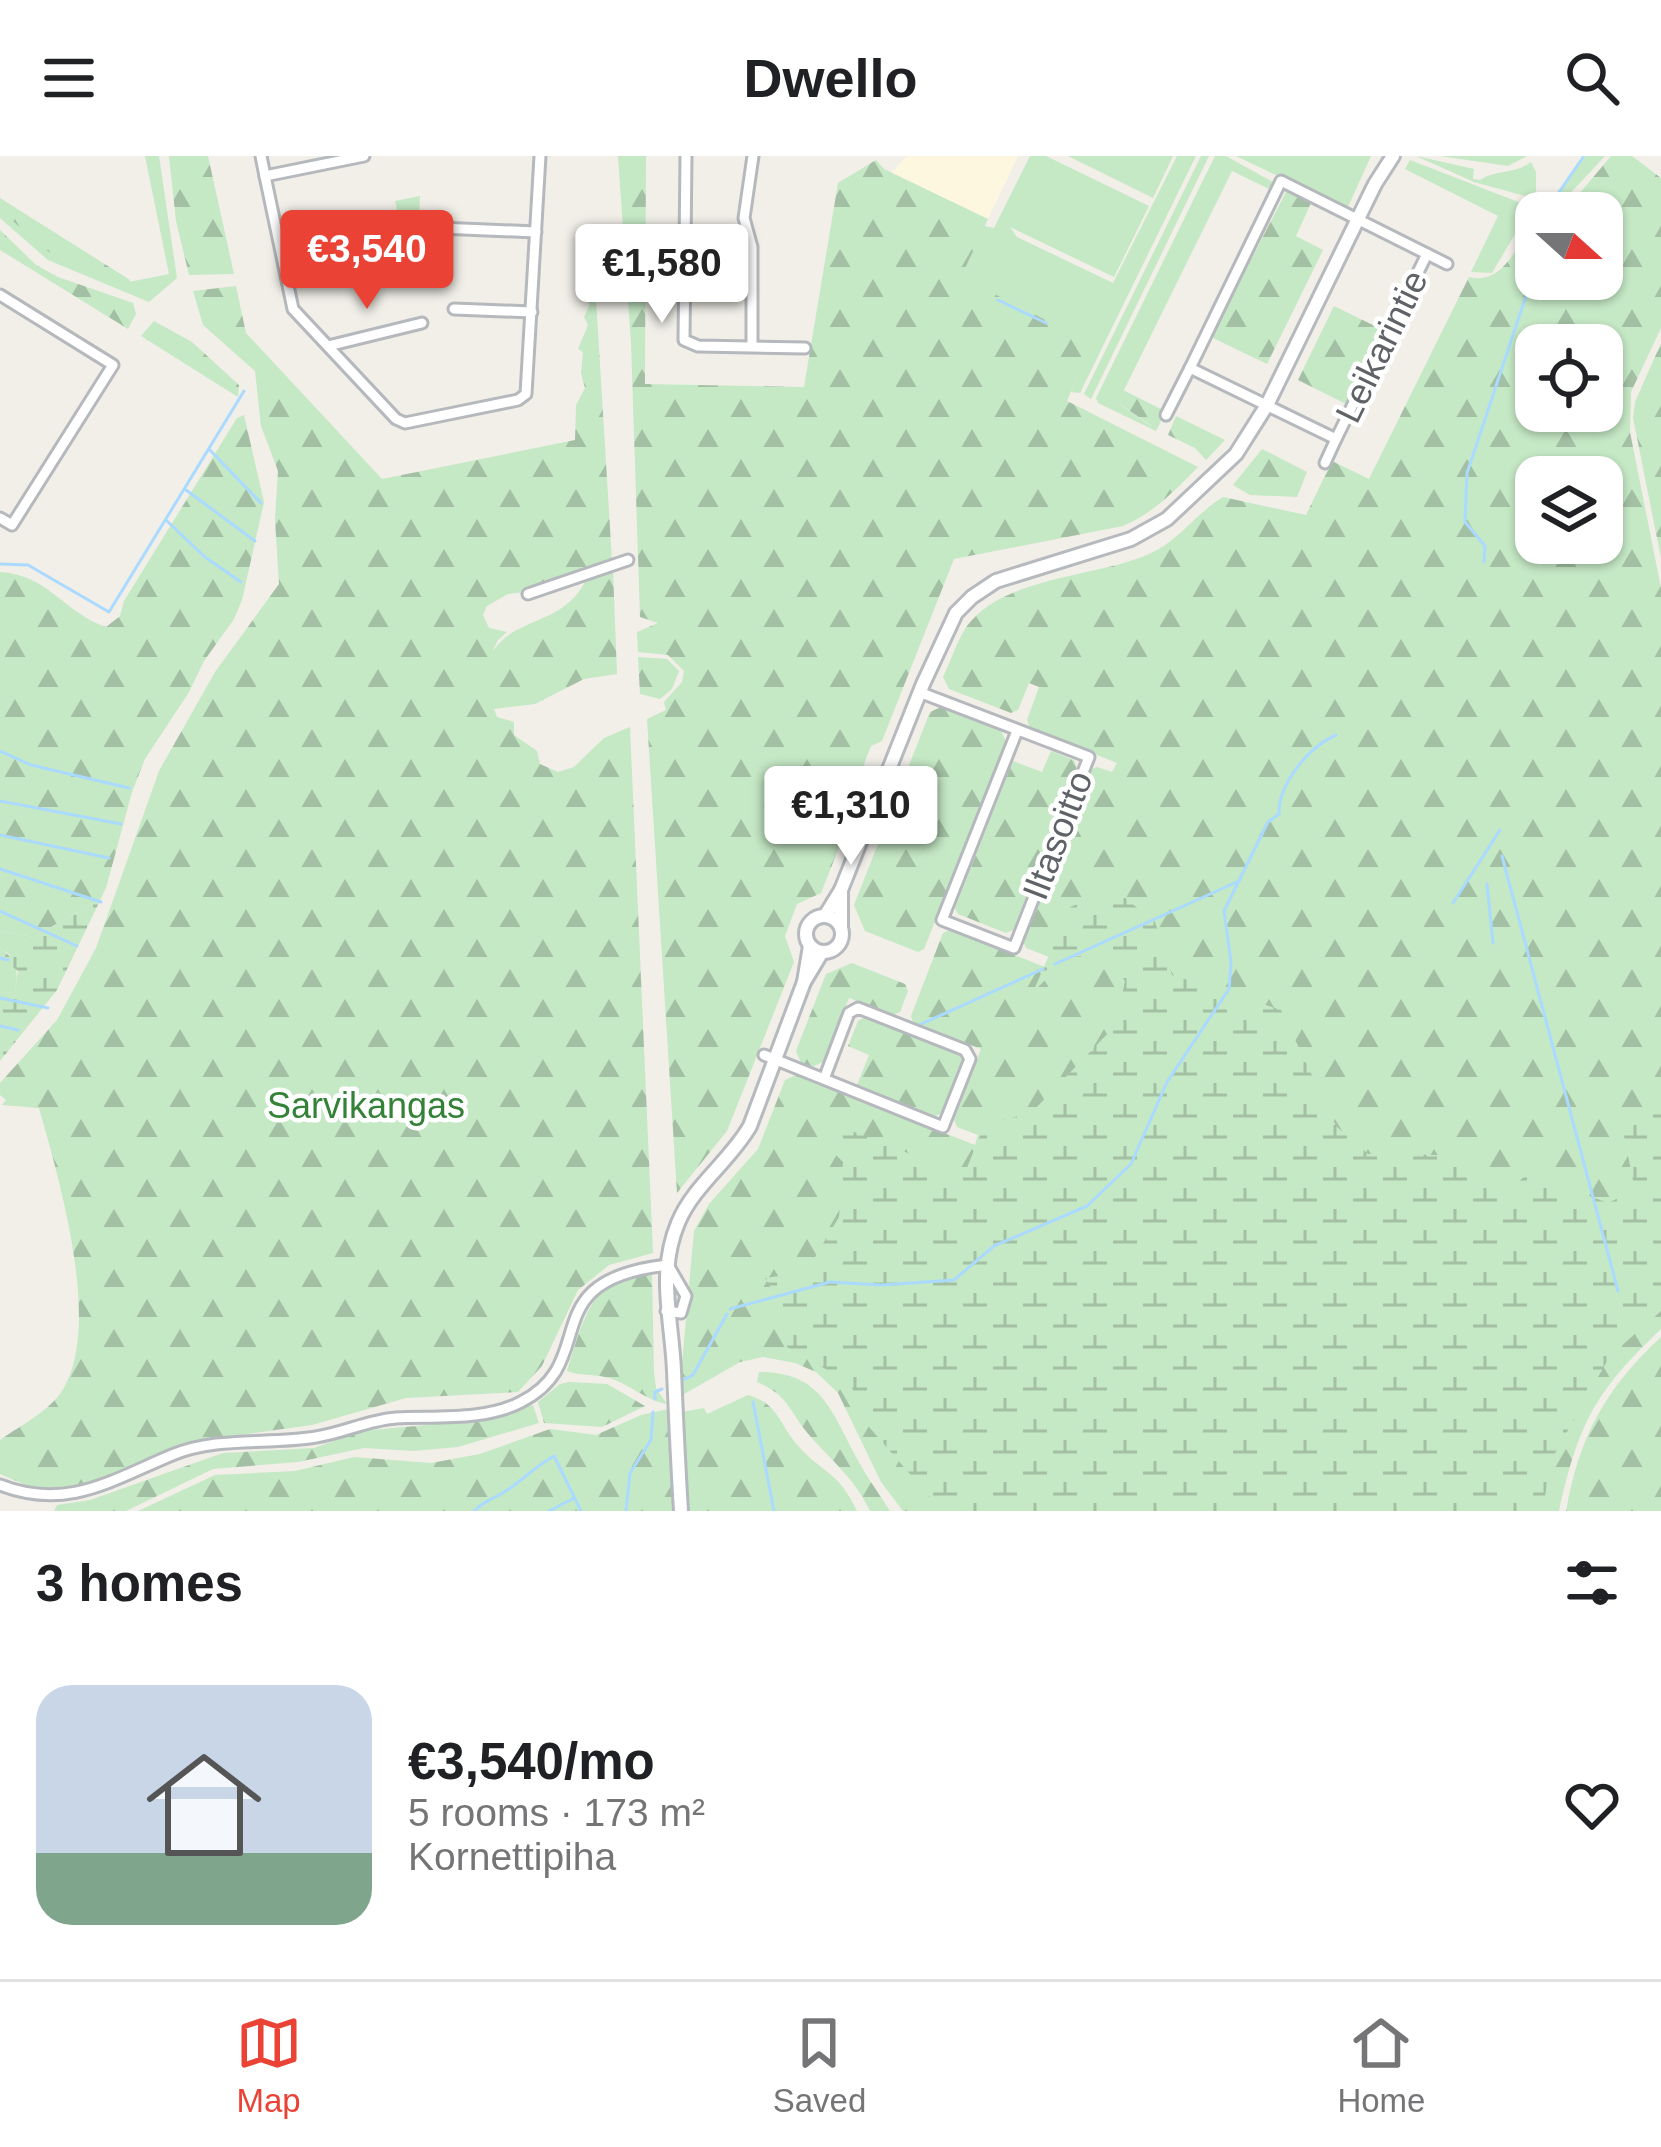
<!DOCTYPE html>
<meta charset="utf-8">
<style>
:root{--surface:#fff;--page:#f6f6f6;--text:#202124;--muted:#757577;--line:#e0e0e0;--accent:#ea4335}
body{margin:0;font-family:Helvetica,sans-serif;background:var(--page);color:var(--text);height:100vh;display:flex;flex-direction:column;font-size:45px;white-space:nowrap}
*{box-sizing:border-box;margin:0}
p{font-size:39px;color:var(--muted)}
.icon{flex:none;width:66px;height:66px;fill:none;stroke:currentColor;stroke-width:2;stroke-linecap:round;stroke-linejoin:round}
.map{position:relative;height:1355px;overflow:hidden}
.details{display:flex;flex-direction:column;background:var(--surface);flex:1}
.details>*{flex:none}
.needle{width:78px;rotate:111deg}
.tools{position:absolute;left:1515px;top:36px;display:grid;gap:24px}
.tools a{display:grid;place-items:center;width:108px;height:108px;border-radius:24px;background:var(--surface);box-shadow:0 3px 9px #0004;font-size:60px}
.price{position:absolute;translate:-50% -102px;padding:0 27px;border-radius:12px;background:#fff;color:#222;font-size:39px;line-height:78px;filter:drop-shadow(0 3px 6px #0008)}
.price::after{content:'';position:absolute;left:50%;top:72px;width:36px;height:27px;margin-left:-18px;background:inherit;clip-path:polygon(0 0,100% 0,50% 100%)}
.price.active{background:var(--accent);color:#fff}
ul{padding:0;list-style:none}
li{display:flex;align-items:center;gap:36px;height:300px;padding:0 36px}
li+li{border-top:3px solid var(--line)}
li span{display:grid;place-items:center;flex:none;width:336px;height:240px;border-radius:36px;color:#555}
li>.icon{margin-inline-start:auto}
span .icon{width:144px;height:144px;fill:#fffc;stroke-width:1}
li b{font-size:51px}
h2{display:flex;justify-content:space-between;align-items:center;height:144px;padding:0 36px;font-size:51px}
header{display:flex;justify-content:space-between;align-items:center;height:156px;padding:0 36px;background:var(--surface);font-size:54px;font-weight:700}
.tab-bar{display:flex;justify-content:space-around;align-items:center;height:168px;border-top:3px solid var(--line);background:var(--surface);font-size:33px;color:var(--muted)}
.tab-bar a{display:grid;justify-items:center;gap:6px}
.tab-bar .active{color:var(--accent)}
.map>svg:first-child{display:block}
</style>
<header><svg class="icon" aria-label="menu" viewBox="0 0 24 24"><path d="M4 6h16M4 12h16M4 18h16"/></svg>Dwello<svg class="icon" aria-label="search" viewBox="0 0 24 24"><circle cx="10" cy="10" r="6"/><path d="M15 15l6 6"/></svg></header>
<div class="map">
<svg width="1661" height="1355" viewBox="0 0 1661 1355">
<defs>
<pattern id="forest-firs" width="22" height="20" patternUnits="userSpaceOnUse" patternTransform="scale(3)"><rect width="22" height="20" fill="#c5e8c5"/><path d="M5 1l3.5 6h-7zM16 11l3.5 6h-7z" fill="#a3c0a4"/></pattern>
<pattern id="wetland-marsh" width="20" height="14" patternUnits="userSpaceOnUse" patternTransform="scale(3)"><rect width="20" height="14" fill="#c5e8c5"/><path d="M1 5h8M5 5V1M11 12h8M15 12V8" fill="none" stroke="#a3c0a4"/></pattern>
</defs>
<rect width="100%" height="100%" fill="#f1efe8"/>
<path fill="#fef7e0" d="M907 0H1018L988 63 891 17Z"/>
<g fill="#c5e8c5">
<path d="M145 0H159L177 122 149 146 48 104 0 62V54L129 126 169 118Z"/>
<path d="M1030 0H1046L1149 50 1114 121 1010 71 1017 81 1113 127 1177 0H1196L1080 237 1071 236 1090 187 960 121 984 70 994 72Z"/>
<path d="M1068 0H1173L1153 42Z"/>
<path d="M1201 0H1209L1091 243 1084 238Z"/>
<path d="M1215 0H1226L1273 26 1269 33 1232 15 1124 234 1119 248 1151 270 1161 253 1166 255 1156 275 1098 247 1096 242Z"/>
<path d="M1236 0H1371L1347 53Z"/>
<path d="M1416 0 1474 13 1473 23 1480 24C1496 13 1514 19 1531 6L1536 16V43L1474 26Z"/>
<path d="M1440 0H1527L1508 10Z"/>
<path d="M1586 0H1605L1563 45 1555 48 1561 33Z"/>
<path d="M1410 4 1531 51 1492 117 1471 116 1498 60 1405 13Z"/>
<path d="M420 40 419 63 402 77 395 45Z"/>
</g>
<g fill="url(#forest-firs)" fill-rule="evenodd">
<path d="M169 0H208L234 118 189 119 176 65Z"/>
<path d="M618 0H646L645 228 804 231 838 27 876 4 884 13 988 63 961 121 1091 187 1067 245 1198 311C1174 335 1154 357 1123 370L954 403 882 585 871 590 864 608 868 618 821 737 797 748 785 780 794 806 727 975 677 1037 647 563 666 554 664 546 682 526 684 515 668 499 638 496 637 476 658 467 640 461 631 187Z"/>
<path d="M1611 0H1632L1661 22V172L1631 236 1630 276 1661 432V1173C1595 1236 1579 1266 1559 1355H903L881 1326 838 1237 816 1216 795 1207 763 1201 740 1206 679 1241 694 1075 709 1048 758 993 785 924 796 919 975 989 978 979 957 971 954 964 981 893 913 867 911 860 943 777 950 774 1045 811 1049 801 1026 792 1023 785 1091 613 1097 611 1112 616 1117 607 1030 572 1027 564 1039 531 1029 527 1018 554 1011 557 949 533 943 521C951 505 957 484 967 470 1004 420 1095 422 1149 398 1179 385 1196 357 1223 341L1306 359 1332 305 1369 323 1469 121C1506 131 1523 79 1538 53L1557 56 1579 38ZM1536 57H1602V123H1536ZM1536 189H1602V255H1536ZM1536 321H1602V387H1536Z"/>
<path d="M1287 34 1311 47 1296 80 1323 94 1267 208 1211 181Z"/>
<path d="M0 42 130 124V131L63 108 0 54Z"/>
<path d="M0 74 36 109 58 121 133 147 136 158 128 173 0 94Z"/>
<path d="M594 110 612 405 524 436 508 438 487 450 483 459 489 472 507 476 498 484 492 496C518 458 564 471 587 422L613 414 617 518 584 523 535 548 494 553 497 561 514 566V579L537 595 540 608 558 616 574 611 604 582 630 571 653 1097 609 1109 578 1134 542 1210 518 1236 406 1242 312 1269 183 1287 129 1315 58 1334 28 1330 0 1318V1284C17 1272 38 1261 53 1246 110 1190 58 1020 39 952L2 949 6 944 0 939V927L57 864 96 792 159 615 215 516 279 428 275 364 278 315 261 270 255 215 203 169 193 135 236 130 246 177 382 323 575 284 576 249 585 232 581 217 583 196 578 193 588 169 584 161 589 150 590 114Z"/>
<path d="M1334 150 1383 174 1346 248 1298 224Z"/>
<path d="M154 165 192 186 239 229 238 241 141 180Z"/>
<path d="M1661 187V402L1633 262 1635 246Z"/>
<path d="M1123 234 1161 253 1152 270 1118 247Z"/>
<path d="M244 259 264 346 242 444 234 463 204 505 189 536 145 603 132 636 106 732 96 745 34 781 0 775V416C47 418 66 458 106 471L120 460 124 445 237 262Z"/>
<path d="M1176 260 1225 284 1206 304 1195 292 1168 279Z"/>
<path d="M1262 293 1307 316 1297 341 1250 339 1233 329Z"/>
<path d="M638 501 667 503 679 515 672 533 660 543 640 538Z"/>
<path d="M941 551 1001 575 1006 586 924 793 918 796 865 775 854 749 930 556Z"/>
<path d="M1051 595 1074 604 1077 612 1013 774 1006 777 958 758 955 752 1013 605 1042 616Z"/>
<path d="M0 793C19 804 18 817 15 836L0 837Z"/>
<path d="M852 807 905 828 908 835 900 856 893 859 849 842 823 906 812 911 801 907 796 895 826 818Z"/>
<path d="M865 861 959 899 963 906 942 957 935 960 857 929 869 899 848 890 858 865Z"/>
<path d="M652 1118 654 1216 656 1232 667 1248C644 1244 628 1226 605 1221 591 1218 580 1220 567 1215 584 1164 589 1121 652 1118Z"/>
<path d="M1661 1181V1355H1566C1579 1280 1606 1232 1661 1181Z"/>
<path d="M759 1216C819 1216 830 1251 854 1297 864 1317 878 1336 890 1355H870C855 1323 832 1305 810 1280 789 1256 790 1240 757 1226Z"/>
<path d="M569 1226 607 1228 645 1250 602 1271 544 1267 538 1246 560 1228Z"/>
<path d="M748 1239C780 1248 779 1270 800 1292 825 1319 838 1315 857 1355H138L215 1319 295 1315 354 1301 431 1307 480 1298 550 1273 596 1279 641 1259 669 1253 682 1256 704 1252 707 1258Z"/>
<path d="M533 1249 539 1267 458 1291 413 1295 364 1292 298 1306 213 1313 126 1355H54L57 1349 90 1344 223 1297 314 1292 361 1275 481 1264Z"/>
</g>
<g fill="url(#wetland-marsh)">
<path d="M106 732 57 834 0 905V837L15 836 18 815 10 809 9 798 0 793V775L34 781 96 745Z"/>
<path d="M1125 742 1155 766 1172 819 1281 854 1336 970 1368 998 1438 999 1488 1027 1513 1030 1529 1017 1608 1047 1635 1034 1624 980 1637 954 1661 944V1155L1610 1200 1550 1306 1543 1355H942L869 1271 850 1227 787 1191 783 1153 765 1122 806 1116 839 1061 843 1006 835 998 844 972 964 1019 984 970 1032 956 1115 870 1125 825 1101 799 1069 801 1033 836 1070 751 1090 744Z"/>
</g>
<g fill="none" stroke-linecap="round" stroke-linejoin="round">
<g stroke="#aadaff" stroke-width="3">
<path d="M1557 39 1584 0"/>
<path d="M998 144 1046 167"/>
<path d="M210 294 261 347"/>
<path d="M186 334 255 385"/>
<path d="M167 365 205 401 241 426"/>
<path d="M1484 406 1485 390 1465 366 1467 317 1536 110"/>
<path d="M0 408 28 409 109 456 244 235"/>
<path d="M0 595 31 609 129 632"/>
<path d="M0 645 121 668"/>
<path d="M0 679 109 702"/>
<path d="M1502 700 1618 1135"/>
<path d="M0 713 101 746"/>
<path d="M1487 728 1493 787"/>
<path d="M1453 747 1500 674"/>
<path d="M0 755 77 790"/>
<path d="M0 802 8 804"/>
<path d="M1055 808 1239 725"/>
<path d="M0 842 48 852"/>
<path d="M0 870 18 874"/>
<path d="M917 870 1043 813"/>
<path d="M882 1129 954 1124 994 1090 1087 1050 1131 1008 1167 926 1229 833 1231 806 1224 755 1268 666 1279 658C1278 629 1308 591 1336 579"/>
<path d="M730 1153 830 1126 880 1129"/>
<path d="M681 1225 693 1219 727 1158"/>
<path d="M655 1243V1236L662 1233"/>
<path d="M753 1246 774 1355"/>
<path d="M474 1355C483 1346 490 1344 501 1338 520 1327 534 1311 554 1300L581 1355"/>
<path d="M549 1355 574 1342"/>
<path d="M626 1355 630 1317 651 1284 653 1256"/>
</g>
<g stroke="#b5b8bc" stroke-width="15">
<g id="street">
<path d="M261 0 265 20"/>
<path d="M364 0 265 20 293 153 396 263 405 267 518 244 526 238 540 0"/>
<path d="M686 0 684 184 698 190 805 192"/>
<path d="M1281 25 1427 98 1336 283 1190 212Z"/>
<path d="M439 72 536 76"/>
<path d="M1427 98 1447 108"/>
<path d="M284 109 402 84"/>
<path d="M0 139 113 209 12 369 0 362"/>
<path d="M454 153 532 156"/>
<path d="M752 189V91L744 62 753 0"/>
<path d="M328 190 422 167"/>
<path d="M1166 259 1190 212"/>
<path d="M1325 307 1336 283"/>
<path d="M528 438 628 404"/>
<path d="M919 536 1089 601 1014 792 942 764 1017 575"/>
<path d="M764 899 943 971 970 903 965 894 858 852 849 857 824 923"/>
<path d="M0 1329C67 1355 112 1324 172 1299 218 1280 268 1289 316 1281 343 1277 368 1264 396 1262 436 1260 485 1265 521 1246 603 1204 530 1124 668 1109L686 1140 681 1157 666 1155"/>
</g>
</g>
<g stroke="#b6babf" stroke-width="18">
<g id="secondary">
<path d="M841 734 923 528 956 457 972 441 996 425 1131 383 1167 363 1236 298 1267 249 1375 28 1393 0"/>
<path d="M825 760 841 734V769"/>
<circle cx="824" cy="778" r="18"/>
<path d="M810 790 804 826 822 796"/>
<path d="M681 1355C678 1308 676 1262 674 1215 672 1164 657 1117 678 1067 693 1030 730 1005 750 970L804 826"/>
</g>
</g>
<use href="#street" stroke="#fff" stroke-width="9"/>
<use href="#secondary" stroke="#fff" stroke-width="12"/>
</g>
<g text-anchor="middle" stroke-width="9" stroke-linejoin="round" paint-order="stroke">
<g font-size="36" fill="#5f6368" stroke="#fff">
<text transform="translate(1381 190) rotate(-64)" y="13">Leikarintie</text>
<text transform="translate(1057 679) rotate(-69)" y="13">Iltasoitto</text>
</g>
<g font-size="36" fill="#348238" stroke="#fff">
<text x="366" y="962">Sarvikangas</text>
</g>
</g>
</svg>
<div class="tools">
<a><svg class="needle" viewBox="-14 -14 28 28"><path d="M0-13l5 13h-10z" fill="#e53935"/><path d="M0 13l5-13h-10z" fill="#757577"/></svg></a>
<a><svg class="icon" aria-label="locate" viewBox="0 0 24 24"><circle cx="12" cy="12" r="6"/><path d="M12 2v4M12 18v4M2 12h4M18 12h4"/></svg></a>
<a><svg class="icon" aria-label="layers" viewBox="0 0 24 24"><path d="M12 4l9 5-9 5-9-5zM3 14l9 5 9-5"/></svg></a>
</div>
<b class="price active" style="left:367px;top:156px">€3,540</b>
<b class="price" style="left:662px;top:170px">€1,580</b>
<b class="price" style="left:851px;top:712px">€1,310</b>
</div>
<section class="details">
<h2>3 homes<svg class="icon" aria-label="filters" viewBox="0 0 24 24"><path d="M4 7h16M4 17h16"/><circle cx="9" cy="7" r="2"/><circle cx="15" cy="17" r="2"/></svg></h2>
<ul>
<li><span style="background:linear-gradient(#c9d6e8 70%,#7fa58c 0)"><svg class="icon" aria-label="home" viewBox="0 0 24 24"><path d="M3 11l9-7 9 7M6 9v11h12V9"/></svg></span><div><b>€3,540/mo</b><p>5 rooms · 173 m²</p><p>Kornettipiha</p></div><svg class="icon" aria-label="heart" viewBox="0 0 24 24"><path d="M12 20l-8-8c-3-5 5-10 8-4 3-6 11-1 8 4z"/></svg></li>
</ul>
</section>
<nav class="tab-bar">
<a class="active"><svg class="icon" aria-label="map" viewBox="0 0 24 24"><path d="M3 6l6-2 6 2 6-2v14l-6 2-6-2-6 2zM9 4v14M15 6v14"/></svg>Map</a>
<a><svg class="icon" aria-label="saved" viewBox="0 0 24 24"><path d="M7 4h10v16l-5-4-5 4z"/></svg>Saved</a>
<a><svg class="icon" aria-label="home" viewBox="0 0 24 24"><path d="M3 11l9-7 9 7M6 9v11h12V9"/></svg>Home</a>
</nav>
